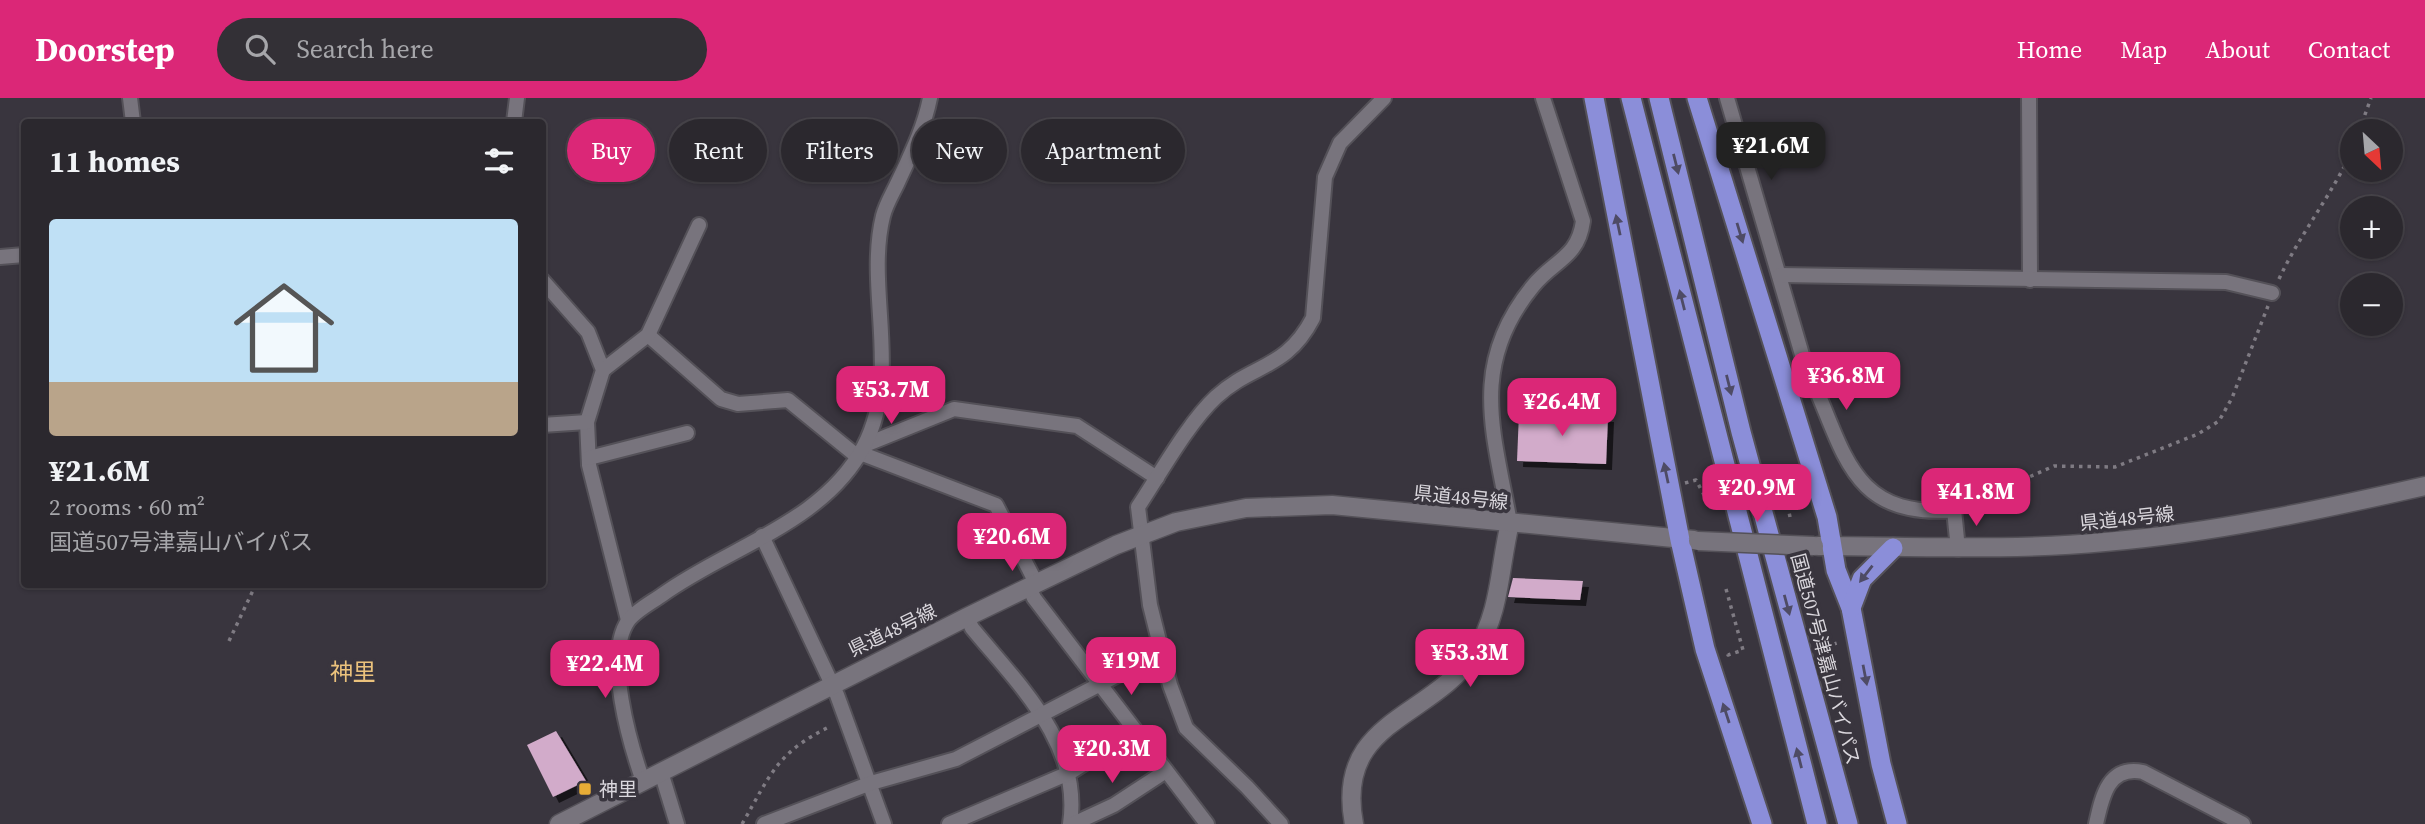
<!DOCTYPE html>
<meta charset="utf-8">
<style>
:root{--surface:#2b282e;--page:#333036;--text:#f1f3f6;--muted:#a6a6aa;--line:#47444a;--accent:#db2777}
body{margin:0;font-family:"Source Serif 4","Noto Sans JP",serif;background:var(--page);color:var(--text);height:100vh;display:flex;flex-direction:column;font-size:26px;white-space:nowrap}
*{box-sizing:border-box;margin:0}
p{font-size:23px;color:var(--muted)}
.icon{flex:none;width:38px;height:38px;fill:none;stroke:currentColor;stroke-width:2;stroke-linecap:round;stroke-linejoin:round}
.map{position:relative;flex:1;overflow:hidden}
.side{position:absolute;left:21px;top:21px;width:525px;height:469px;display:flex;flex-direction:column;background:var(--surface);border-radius:7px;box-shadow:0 2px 5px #0004,0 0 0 2px var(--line)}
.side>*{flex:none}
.hud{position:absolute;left:567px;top:21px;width:665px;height:63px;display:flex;gap:14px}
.needle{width:46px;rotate:154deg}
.buttons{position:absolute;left:2340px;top:21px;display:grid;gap:14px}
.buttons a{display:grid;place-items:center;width:63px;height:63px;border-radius:50%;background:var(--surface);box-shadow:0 2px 5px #0004,0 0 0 2px var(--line);font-size:35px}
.price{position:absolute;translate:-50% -60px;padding:0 16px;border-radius:14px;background:var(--accent);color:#fff;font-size:23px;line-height:46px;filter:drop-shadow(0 2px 4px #0008)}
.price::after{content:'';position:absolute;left:50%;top:42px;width:21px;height:16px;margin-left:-10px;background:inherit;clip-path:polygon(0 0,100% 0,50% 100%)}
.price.on{background:#222;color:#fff}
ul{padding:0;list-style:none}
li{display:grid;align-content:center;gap:14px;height:371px;padding:0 28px}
li span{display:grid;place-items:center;height:217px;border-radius:7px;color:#555}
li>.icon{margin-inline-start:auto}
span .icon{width:126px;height:126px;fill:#fffc;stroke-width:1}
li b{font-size:30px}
h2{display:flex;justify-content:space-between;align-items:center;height:84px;padding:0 28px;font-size:30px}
.tag{padding:0 24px;border-radius:32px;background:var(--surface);box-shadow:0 2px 5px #0004,0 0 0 2px var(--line);font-size:24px;line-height:63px}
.tag.on{background:var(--accent);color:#fff}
header{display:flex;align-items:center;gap:42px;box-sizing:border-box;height:98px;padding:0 35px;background:var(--accent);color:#fff}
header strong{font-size:33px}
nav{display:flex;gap:38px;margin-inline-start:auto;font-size:24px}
.search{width:490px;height:63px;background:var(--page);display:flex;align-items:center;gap:18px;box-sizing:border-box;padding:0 24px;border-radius:38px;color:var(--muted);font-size:26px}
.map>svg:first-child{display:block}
</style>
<header>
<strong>Doorstep</strong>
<div class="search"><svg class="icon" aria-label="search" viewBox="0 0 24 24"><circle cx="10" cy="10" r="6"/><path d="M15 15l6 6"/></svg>Search here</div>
<nav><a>Home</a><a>Map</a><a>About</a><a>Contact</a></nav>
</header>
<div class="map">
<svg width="2425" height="726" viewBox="0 0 2425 726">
<defs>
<filter id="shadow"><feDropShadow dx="6" dy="6" stdDeviation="0" flood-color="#0009"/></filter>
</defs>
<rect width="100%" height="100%" fill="#39353e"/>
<g fill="#d2abca" filter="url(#shadow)">
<path d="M1519 315 1608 318 1606 366 1517 363Z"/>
<path d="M1513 480 1583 483 1580 502 1508 499Z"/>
<path d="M556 633 586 683 553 699 527 647Z"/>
</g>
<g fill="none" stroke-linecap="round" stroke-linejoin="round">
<g stroke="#545158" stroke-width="18">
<g id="minor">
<path d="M130 0 133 24"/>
<path d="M1727 0 1805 267C1844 344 1845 422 1954 412L1958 451"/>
<path d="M2029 0 2030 182"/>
<path d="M514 24 517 0"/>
<path d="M0 159 24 157"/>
<path d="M1780 177 2226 184 2272 195"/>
<path d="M542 182 588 234 603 272 587 324 589 367 628 522"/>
<path d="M648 237 721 301 738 306 788 302 858 359"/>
<path d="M603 272 648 237 699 127"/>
<path d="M542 327 587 324"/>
<path d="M865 347 954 311 1077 328 1157 380"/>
<path d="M860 355 996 407 1036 485"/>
<path d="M589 360 687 335"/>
<path d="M1510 425C1494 335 1468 267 1533 188 1554 162 1578 160 1583 123L1543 0"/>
<path d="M762 438 837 597 884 726"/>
<path d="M1029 489 1034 500 1207 726"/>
<path d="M967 519 972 530C1018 586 1082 646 1070 726"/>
<path d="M661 674 677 726"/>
<path d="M643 683C630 646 604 558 628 523 635 513 652 504 662 497 728 449 824 425 864 348 902 275 865 191 883 118 886 106 893 95 898 84 911 56 924 30 930 0"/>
<path d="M764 726 871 685 956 661 1164 553"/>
<path d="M949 726 1069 675 1135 634"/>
<path d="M1073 726 1114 707 1166 673"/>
<path d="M1281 726 1247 689 1186 630 1170 587 1150 507 1138 409C1160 376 1188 325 1216 299 1253 265 1286 272 1313 220L1325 79 1340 45 1384 0"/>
<path d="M2096 726C2102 699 2108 667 2143 674L2243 726"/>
</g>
</g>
<g stroke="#545158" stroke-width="21">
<path id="tertiary" d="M1354 726C1334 621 1431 622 1475 554 1501 514 1499 470 1510 425"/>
</g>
<g stroke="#545158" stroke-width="21">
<g id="secondary">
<path d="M1818 448C1914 448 2009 453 2105 444 2213 435 2319 412 2425 388"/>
<path d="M559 726 967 519 1116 447 1176 424 1246 410 1332 407 1694 442"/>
</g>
</g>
<g stroke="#545158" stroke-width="23">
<g id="trunk">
<path d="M1594 0 1680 442 1705 551 1762 726"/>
<path d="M1631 0 1817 726"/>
<path d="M1659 0 1741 334 1848 726"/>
<path d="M1697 0 1827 419 1836 472 1851 510 1881 666 1897 726"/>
<path d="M1851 510 1862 481 1893 450"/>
</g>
</g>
<g stroke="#7f7b83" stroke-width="3.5" stroke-dasharray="3.5 5" stroke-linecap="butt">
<path d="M2359 33 2371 0"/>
<path d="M2279 181C2300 136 2331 98 2352 53"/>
<path d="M1685 385 1696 382 1711 410"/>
<path d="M1968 406 2054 368 2115 369 2198 336 2219 323 2232 300 2268 208"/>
<path d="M1790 419 1782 379H1795"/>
<path d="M1726 491 1743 552 1728 557 1727 554"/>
<path d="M1808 493 1824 549 1837 545 1836 541"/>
<path d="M229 543 256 486"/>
<path d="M742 726C771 676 777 654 831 628"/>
</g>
<use href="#minor" stroke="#78747d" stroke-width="14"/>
<use href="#tertiary" stroke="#78747d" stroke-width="18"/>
<use href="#secondary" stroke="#78747d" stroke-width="18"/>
<use href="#trunk" stroke="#8b8ed9" stroke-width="19"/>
<g stroke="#545158" stroke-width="21" stroke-linecap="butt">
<path id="secondary-bridge" d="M1698 443 1814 448"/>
</g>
<use href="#secondary-bridge" stroke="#78747d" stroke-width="18"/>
</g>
<defs><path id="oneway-solid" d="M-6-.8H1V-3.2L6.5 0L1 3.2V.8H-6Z" transform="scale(1.75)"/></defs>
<g fill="#4e4b65">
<use href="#oneway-solid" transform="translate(1676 66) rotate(76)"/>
<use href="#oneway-solid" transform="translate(1618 127) rotate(-102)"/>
<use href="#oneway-solid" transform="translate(1740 135) rotate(73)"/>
<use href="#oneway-solid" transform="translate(1682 202) rotate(-104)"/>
<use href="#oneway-solid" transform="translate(1729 287) rotate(76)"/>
<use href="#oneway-solid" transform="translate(1666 375) rotate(-102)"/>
<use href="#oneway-solid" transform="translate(1866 476) rotate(128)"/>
<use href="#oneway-solid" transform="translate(1787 507) rotate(75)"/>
<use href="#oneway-solid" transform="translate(1865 577) rotate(79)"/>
<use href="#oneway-solid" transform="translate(1726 615) rotate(-108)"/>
<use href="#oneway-solid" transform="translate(1799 660) rotate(-104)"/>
</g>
<rect fill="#e7ac36" stroke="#39353e" stroke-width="2.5" x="578" y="684" width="14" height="14" rx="3.5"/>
<g text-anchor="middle" stroke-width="7" stroke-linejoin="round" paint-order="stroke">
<g font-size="19" fill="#dad7dd" stroke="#39353e">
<text transform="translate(1461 399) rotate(6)" y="7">県道48号線</text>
<text transform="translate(2127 420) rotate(-6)" y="7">県道48号線</text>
<text transform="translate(892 532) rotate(-26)" y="7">県道48号線</text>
<text transform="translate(1826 561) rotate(75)" y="7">国道507号津嘉山バイパス</text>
</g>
<g font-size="19" fill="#dad7dd" stroke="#39353e" text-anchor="start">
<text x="599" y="698">神里</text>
</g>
<g font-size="23" fill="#ebc27c" stroke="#39353e">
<text x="353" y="582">神里</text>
</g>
</g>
</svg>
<div class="buttons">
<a><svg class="needle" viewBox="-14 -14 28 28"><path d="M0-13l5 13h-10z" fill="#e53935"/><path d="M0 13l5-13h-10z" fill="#a6a6aa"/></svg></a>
<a>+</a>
<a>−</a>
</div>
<b class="price on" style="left:1771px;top:84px">¥21.6M</b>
<b class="price" style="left:1846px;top:314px">¥36.8M</b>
<b class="price" style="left:891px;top:328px">¥53.7M</b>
<b class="price" style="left:1562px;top:340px">¥26.4M</b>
<b class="price" style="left:1757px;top:426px">¥20.9M</b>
<b class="price" style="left:1976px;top:430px">¥41.8M</b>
<b class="price" style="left:1012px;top:475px">¥20.6M</b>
<b class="price" style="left:1470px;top:591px">¥53.3M</b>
<b class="price" style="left:1131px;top:599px">¥19M</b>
<b class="price" style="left:605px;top:602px">¥22.4M</b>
<b class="price" style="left:1112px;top:687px">¥20.3M</b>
<div class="hud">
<a class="tag on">Buy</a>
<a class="tag">Rent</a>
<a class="tag">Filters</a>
<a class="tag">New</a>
<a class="tag">Apartment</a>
</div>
<section class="side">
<h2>11 homes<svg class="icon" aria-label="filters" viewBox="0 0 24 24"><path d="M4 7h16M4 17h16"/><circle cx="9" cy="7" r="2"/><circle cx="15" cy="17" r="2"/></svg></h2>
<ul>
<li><span style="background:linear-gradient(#bfe0f5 75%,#b9a48a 0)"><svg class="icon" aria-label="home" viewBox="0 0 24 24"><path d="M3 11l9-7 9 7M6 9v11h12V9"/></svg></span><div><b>¥21.6M</b><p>2 rooms · 60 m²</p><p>国道507号津嘉山バイパス</p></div></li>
</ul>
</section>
</div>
